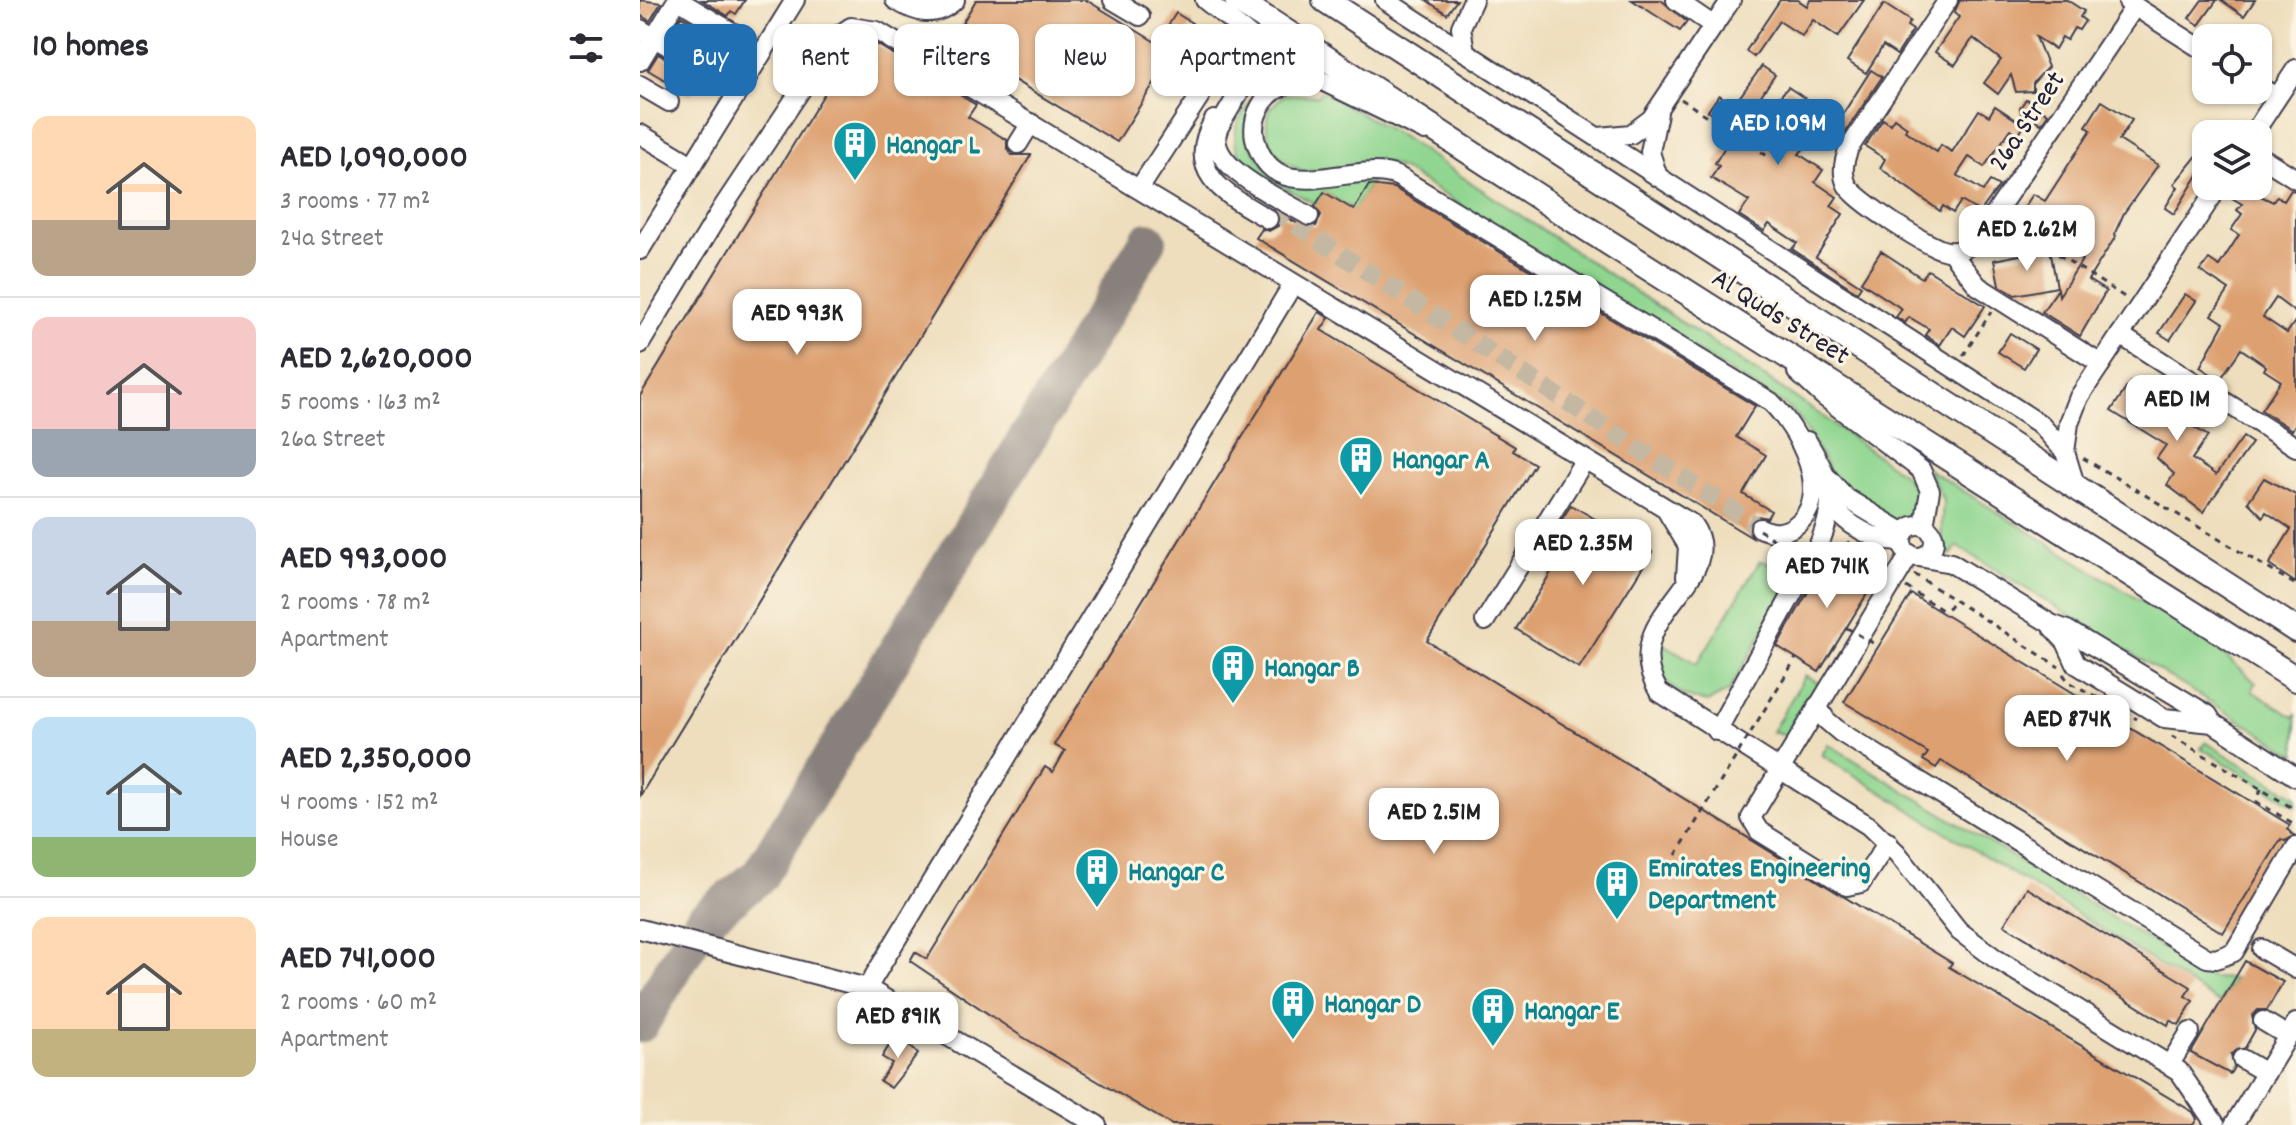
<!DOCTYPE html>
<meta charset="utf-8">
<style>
:root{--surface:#fff;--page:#f7f7f7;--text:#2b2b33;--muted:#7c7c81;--line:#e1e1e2;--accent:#1f6fb2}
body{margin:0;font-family:Dekko,sans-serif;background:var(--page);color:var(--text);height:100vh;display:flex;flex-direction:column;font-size:30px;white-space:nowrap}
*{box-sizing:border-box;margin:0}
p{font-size:26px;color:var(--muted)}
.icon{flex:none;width:44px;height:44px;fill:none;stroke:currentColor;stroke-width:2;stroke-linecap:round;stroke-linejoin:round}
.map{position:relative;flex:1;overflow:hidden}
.sheet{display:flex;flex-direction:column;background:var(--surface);width:640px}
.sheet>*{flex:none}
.hud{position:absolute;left:24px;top:24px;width:760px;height:72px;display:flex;gap:16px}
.tools{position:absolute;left:1552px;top:24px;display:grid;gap:16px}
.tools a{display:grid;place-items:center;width:80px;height:80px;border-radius:16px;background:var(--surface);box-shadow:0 2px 6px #0004;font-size:40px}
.price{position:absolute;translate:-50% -68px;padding:0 18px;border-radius:16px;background:#fff;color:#222;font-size:26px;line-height:52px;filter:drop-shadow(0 2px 4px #0008)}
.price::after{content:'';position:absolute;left:50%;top:48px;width:24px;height:18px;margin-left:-12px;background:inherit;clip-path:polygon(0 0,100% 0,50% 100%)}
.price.active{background:var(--accent);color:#fff}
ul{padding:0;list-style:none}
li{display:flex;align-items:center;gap:24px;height:200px;padding:0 32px}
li+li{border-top:2px solid var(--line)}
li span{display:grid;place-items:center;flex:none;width:224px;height:160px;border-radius:16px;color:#555}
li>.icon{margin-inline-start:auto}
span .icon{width:96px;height:96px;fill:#fffc;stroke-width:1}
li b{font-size:34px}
h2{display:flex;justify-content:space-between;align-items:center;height:96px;padding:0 32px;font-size:34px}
.tag{padding:0 28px;border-radius:16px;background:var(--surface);box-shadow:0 2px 6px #0004;font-size:28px;line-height:72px}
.tag.active{background:var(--accent);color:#fff}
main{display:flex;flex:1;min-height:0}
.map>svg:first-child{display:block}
</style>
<main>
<section class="sheet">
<h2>10 homes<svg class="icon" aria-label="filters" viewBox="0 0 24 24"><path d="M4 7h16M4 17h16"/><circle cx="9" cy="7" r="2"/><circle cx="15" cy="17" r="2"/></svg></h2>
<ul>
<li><span style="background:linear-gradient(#ffd9b3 65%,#b9a48a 0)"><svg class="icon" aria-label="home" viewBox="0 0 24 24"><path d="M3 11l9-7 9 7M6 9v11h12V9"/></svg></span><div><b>AED 1,090,000</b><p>3 rooms · 77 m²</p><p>24a Street</p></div></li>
<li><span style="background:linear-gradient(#f6c9c9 70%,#9aa5b1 0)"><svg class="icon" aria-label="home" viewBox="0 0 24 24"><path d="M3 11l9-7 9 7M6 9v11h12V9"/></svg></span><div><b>AED 2,620,000</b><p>5 rooms · 163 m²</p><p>26a Street</p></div></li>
<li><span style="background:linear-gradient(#c9d6e8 65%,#b9a48a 0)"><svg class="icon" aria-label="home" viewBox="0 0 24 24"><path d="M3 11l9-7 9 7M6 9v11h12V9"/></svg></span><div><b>AED 993,000</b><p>2 rooms · 78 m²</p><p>Apartment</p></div></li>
<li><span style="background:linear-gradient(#bfe0f5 75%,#8fb573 0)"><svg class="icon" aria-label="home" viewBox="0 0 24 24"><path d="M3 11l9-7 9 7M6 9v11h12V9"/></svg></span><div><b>AED 2,350,000</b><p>4 rooms · 152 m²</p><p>House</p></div></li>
<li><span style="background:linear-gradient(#ffd9b3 70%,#c2b280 0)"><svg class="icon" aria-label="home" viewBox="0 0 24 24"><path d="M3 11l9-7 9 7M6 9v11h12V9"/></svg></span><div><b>AED 741,000</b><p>2 rooms · 60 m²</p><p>Apartment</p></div></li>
</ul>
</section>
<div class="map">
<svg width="1656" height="1125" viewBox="0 0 1656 1125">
<rect width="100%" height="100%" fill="#fcf5e5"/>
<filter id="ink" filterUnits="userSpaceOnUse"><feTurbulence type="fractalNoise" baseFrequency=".0125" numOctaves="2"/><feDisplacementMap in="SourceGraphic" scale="16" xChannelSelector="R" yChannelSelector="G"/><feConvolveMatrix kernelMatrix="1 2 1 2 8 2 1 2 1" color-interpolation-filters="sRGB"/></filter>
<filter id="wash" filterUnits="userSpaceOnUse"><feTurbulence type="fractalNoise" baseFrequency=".006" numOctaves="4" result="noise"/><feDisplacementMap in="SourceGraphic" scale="32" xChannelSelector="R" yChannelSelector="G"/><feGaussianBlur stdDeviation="1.8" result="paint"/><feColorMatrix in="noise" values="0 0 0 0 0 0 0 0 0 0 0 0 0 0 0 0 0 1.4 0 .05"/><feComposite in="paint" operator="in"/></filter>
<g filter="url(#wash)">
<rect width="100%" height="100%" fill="#eedebd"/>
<g fill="#90d690" stroke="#597c66" stroke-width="2">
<path d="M681 91 759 135 1168 406 1264 475 1277 491 1278 514 1260 525 1196 482 1160 419 1149 408 762 169C750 164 739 160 726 161 713 162 703 170 690 172 653 179 617 148 629 109L645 94 678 96Z"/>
<path d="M613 98 615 100C599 134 606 140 627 169L735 175 714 210 684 192 676 205C627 175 563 161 613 98Z"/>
<path d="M1288 469 1575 647 1616 683 1612 691 1653 717 1656 714V755L1317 546 1311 555 1301 541 1303 500Z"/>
<path d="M1120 561 1159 570 1089 691 1068 702C1037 698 1010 678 1022 643L1057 664Z"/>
<path d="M1165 676 1182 685 1152 733 1143 735 1132 732Z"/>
<path d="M1565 742 1656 797V806L1561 748Z"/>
<path d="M1188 744 1571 978 1594 979 1580 1003 1182 755Z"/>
</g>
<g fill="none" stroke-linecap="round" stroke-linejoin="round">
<path stroke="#88807c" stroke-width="38" d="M0 1024 63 920 119 876 508 241"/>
</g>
<g id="blocks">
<g fill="#dda071">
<path d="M0 0 21 3 10 21 0 15Z"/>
<path d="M62 0H105L96 14 91 11 88 16Z"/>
<path d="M336 0H446L517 43 536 13 552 23 477 142 311 42Z"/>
<path d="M786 0H817L807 14Z"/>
<path d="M992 0H1021L1047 22 1040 31Z"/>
<path d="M1140 0H1158L1167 6 1170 0H1224L1198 37 1173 20 1162 36 1139 21 1114 57 1106 51Z"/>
<path d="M1320 0H1427L1444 11 1440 17 1445 21 1439 30 1434 28 1427 40 1422 37 1415 49 1396 37 1408 67 1393 83V91L1376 92 1371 75 1358 94 1344 83 1361 60 1333 38 1315 65 1295 52 1319 17 1314 13Z"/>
<path d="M1562 0H1577L1559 25 1549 18Z"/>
<path d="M1581 0H1615L1604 16Z"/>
<path d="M1244 4 1270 21 1267 26 1273 30 1257 55 1243 46 1226 73 1207 61Z"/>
<path d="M41 16 82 40 80 44 87 49 79 63 31 33Z"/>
<path d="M217 40 233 42 336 105 328 117 367 140V149L372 155H391L0 796V396Z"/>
<path d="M18 54 61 77 50 95 8 70Z"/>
<path d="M1122 66 1135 75 1120 97 1132 106 1148 87 1191 116 1159 154 1183 170 1175 182 1197 197 1191 206 1203 214 1176 257 1221 286 1217 292 1152 249 1157 243 1129 224 1124 231 1099 215 1109 201 1071 178 1079 166 1075 163 1096 129 1068 111 1079 95 1094 105Z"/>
<path d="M1231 70 1242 77 1204 134 1194 128Z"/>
<path d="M1386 99 1408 114 1401 124 1390 116 1379 134 1371 129 1344 167 1329 157 1317 175 1343 191 1350 181 1359 186 1340 212 1321 201 1313 213 1303 206 1300 211 1240 168 1245 159 1225 146 1243 119 1250 124 1254 118 1267 127 1265 131 1297 152 1301 145 1312 152 1339 110 1349 116 1355 106 1384 125 1380 108Z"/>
<path d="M1462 101 1492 120 1479 140 1518 165 1484 213 1474 235 1476 236 1448 280 1466 291 1440 336 1402 312 1418 289 1419 296 1442 260 1377 219 1393 194 1405 201 1451 130 1446 126Z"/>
<path d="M1559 153 1566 158V162L1534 214 1525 208 1538 187 1534 184Z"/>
<path d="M729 185 754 188 1115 406 1096 437 1126 455 1103 494 1131 511 1127 518 1118 516 1109 523 1108 530 1114 539 616 238 622 229 629 231 638 226V213L664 227 676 226 681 215 675 206 684 192 714 210Z"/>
<path d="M1600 186 1633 202 1637 196 1644 201 1651 190 1656 191V313L1636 298 1623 317 1647 333 1656 320V423L1652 430 1621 410 1641 381 1624 370 1626 366 1601 349 1580 380 1560 367 1584 323 1572 315 1589 290 1560 271 1569 259 1579 266 1599 235 1591 230 1602 214 1597 210 1602 204 1592 198Z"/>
<path d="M1410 249 1417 287 1375 295 1359 285 1354 260Z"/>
<path d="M1241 251 1282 278 1288 270 1345 306 1325 336 1312 327 1300 345 1285 335 1289 329 1269 317 1265 323 1256 317 1262 309 1221 282Z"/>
<path d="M1545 294 1556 301 1530 340 1519 333Z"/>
<path d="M679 312 689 318 681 330 875 447 873 451 895 464 787 641 1312 963 1309 967 1553 1112 1557 1119 1553 1125H532L381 1036 270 961 275 952 287 959 405 767 413 772 425 751 414 745Z"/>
<path d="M1370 333 1396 349 1384 368 1358 352Z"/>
<path d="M1491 381 1512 394 1521 382 1532 389 1519 407 1542 421 1554 404 1563 410 1552 426 1568 436 1552 459 1576 475 1603 437 1612 443 1563 512 1527 485 1534 474 1517 458 1526 445 1471 411Z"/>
<path d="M1624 478 1656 495V583L1629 565 1651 529 1626 512 1623 517 1608 502Z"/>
<path d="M931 505 1012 552 939 668 876 629 931 540 915 530Z"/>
<path d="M1193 548 1238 576 1179 672 1137 646Z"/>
<path d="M1271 594 1455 706 1457 703 1484 719 1482 723 1650 825 1647 829 1654 836 1645 841 1641 839 1583 933 1301 761 1296 768 1283 760 1288 753 1204 702Z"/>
<path d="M1387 888 1551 987 1545 996 1553 1001 1539 1025 1530 1020 1528 1025 1364 925Z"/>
<path d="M1605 961 1643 982 1627 1010H1618L1612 1016 1615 1030 1605 1048 1591 1054 1594 1067 1590 1074 1551 1053Z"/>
<path d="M257 1033 278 1054 251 1088 240 1081 252 1063 242 1057Z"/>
</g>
</g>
</g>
<g filter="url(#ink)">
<use href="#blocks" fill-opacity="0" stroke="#413e4e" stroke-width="2"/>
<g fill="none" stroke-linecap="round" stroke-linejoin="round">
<path stroke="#c5b8a3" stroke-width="18" stroke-dasharray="18 9" stroke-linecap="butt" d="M633 210 1120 528"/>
<g stroke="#413e4e" stroke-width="22">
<g id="minor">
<path d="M38 0 92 32"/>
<path d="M255 0C276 13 295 19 315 0"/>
<path d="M473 0 500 16"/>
<path d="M565 0 619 43 674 77 785 131"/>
<path d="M745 0 1400 424 1425 452 1436 488"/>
<path d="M1036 0 1074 26"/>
<path d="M1308 0 1209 148C1204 160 1201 173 1207 185 1215 200 1290 249 1307 251 1321 253 1331 246 1340 236L1495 6"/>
<path d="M1488 2 1566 52"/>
<path d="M0 29 53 61"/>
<path d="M619 43C611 78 596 96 579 127 560 165 643 200 669 216"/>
<path d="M553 51 577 68"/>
<path d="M825 52 821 27 833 0"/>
<path d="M0 61 37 0"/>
<path d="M674 77C655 81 636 85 624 101 614 115 611 132 618 148 642 209 716 157 759 177L1131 402C1158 429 1195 495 1156 525 1144 534 1133 534 1120 528"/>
<path d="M0 85 29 102"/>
<path d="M1618 85 1637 97"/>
<path d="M592 87 603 57 605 32"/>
<path d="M574 120C543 174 587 195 628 219"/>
<path d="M0 134 52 165"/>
<path d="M1613 134 1656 69"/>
<path d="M959 137 991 134 1011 119 1091 0"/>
<path d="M378 144 391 123"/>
<path d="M1618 155 1656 179"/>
<path d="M1018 177 1010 152 1018 113"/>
<path d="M499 189 603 30"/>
<path d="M0 250 155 0"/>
<path d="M1311 252 1338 286 1461 364"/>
<path d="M1480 335 1656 447"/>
<path d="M0 344 83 207 196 37 211 27 237 31 1052 524C1093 580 973 616 1019 692L1229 826 1257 853 1319 931 1356 959 1539 1071 1576 1125"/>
<path d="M1157 372 1183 396 1281 470 1290 491 1284 525"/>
<path d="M1425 452 1429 423 1439 397 1579 186"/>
<path d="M1189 479 1206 498 1264 533"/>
<path d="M1192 504C1204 524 1238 544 1262 540"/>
<path d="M1028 513 1048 546 1046 577"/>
<circle cx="1278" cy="541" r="16"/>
<path d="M1279 557 1311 563 1411 624 1427 630 1568 715 1573 723 1656 777"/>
<path d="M845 621 944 461"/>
<path d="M1412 627 1426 642 1436 664 1524 718 1573 723"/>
<path d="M1177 706 1186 720 1200 732 1567 958 1576 959 1594 952 1656 847"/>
<path d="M1077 731 1177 549C1198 501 1193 484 1167 441"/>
<path d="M1248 842 1221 883 1207 886 1119 831 1111 818 1270 554"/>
<path d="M0 929 227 988 457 1125"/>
<path d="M1622 949 1656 969"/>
<path d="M227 988 653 284"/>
<path d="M1623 1021 1648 1036"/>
<path d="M1602 1059 1626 1073"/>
<path d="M1530 1064 1550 1032"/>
<path d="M1594 1125 1656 1023"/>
</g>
</g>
<g stroke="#413e4e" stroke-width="28">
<g id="major">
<path d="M597 0 949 230 1656 679"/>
<path d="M685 0 1656 630"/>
</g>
</g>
<g stroke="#413e4e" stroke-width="3" stroke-dasharray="6 6" stroke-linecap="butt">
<path d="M1041 99 1129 157"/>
<path d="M1368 222 1486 298"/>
<path d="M1323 356 1351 312"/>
<path d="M1443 458 1656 585"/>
<path d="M1208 541 1214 552 1243 572"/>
<path d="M1274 574 1419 667"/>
<path d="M1266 587 1302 610 1309 607 1314 599"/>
<path d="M1423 674 1429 682 1497 719"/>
<path d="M1532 736 1656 810"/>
<path d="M1621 789 1617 802 1656 825"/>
</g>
<use href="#minor" stroke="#fff" stroke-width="18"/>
<use href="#major" stroke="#fff" stroke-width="24"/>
<g stroke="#413e4e" stroke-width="3" stroke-dasharray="6 6" stroke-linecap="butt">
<path d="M1119 530 1180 569"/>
<path d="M1207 628 1238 646"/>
<path d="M1036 855 1156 658"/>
</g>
</g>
</g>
<defs>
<g id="building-pin" transform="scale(2.3)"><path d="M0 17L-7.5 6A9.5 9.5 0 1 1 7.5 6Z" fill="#0f9aa8" stroke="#fcf5e5"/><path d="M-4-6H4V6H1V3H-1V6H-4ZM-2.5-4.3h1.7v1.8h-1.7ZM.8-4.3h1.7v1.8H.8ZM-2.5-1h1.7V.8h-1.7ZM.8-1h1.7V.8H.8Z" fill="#fff"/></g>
</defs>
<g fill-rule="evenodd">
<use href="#building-pin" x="215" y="143"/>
<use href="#building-pin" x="721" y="458"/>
<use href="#building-pin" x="593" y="666"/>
<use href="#building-pin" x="457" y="870"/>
<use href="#building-pin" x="977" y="882"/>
<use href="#building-pin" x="653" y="1002"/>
<use href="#building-pin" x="853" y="1009"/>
</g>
<g text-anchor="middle" stroke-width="6" stroke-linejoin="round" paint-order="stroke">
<g font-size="28" fill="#22223b" stroke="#fcf5e5">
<text transform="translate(1385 120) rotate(-56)" y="10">26a Street</text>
<text transform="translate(1142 315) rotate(32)" y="10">Al Quds Street</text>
</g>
<g font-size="28" font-weight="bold" fill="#0d838f" stroke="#fcf5e5" text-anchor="start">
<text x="246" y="153">Hangar L</text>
<text x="752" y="468">Hangar A</text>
<text x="624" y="676">Hangar B</text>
<text x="1008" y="876">Emirates Engineering<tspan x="1008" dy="32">Department</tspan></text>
<text x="488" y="880">Hangar C</text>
<text x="684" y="1012">Hangar D</text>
<text x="884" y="1019">Hangar E</text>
</g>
</g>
</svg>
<div class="tools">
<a><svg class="icon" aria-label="locate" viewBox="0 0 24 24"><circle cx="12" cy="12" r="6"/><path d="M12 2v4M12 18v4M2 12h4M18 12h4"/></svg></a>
<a><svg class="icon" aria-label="layers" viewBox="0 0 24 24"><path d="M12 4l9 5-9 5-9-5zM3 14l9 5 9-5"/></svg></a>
</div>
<b class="price active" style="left:1138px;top:167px">AED 1.09M</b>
<b class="price" style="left:1387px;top:273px">AED 2.62M</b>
<b class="price" style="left:895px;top:343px">AED 1.25M</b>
<b class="price" style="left:157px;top:357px">AED 993K</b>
<b class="price" style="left:1537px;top:443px">AED 1M</b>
<b class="price" style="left:943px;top:587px">AED 2.35M</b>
<b class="price" style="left:1187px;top:610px">AED 741K</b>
<b class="price" style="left:1427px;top:763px">AED 874K</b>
<b class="price" style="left:794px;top:856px">AED 2.51M</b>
<b class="price" style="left:258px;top:1060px">AED 891K</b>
<div class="hud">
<a class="tag active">Buy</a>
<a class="tag">Rent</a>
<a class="tag">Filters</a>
<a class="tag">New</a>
<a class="tag">Apartment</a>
</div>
</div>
</main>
